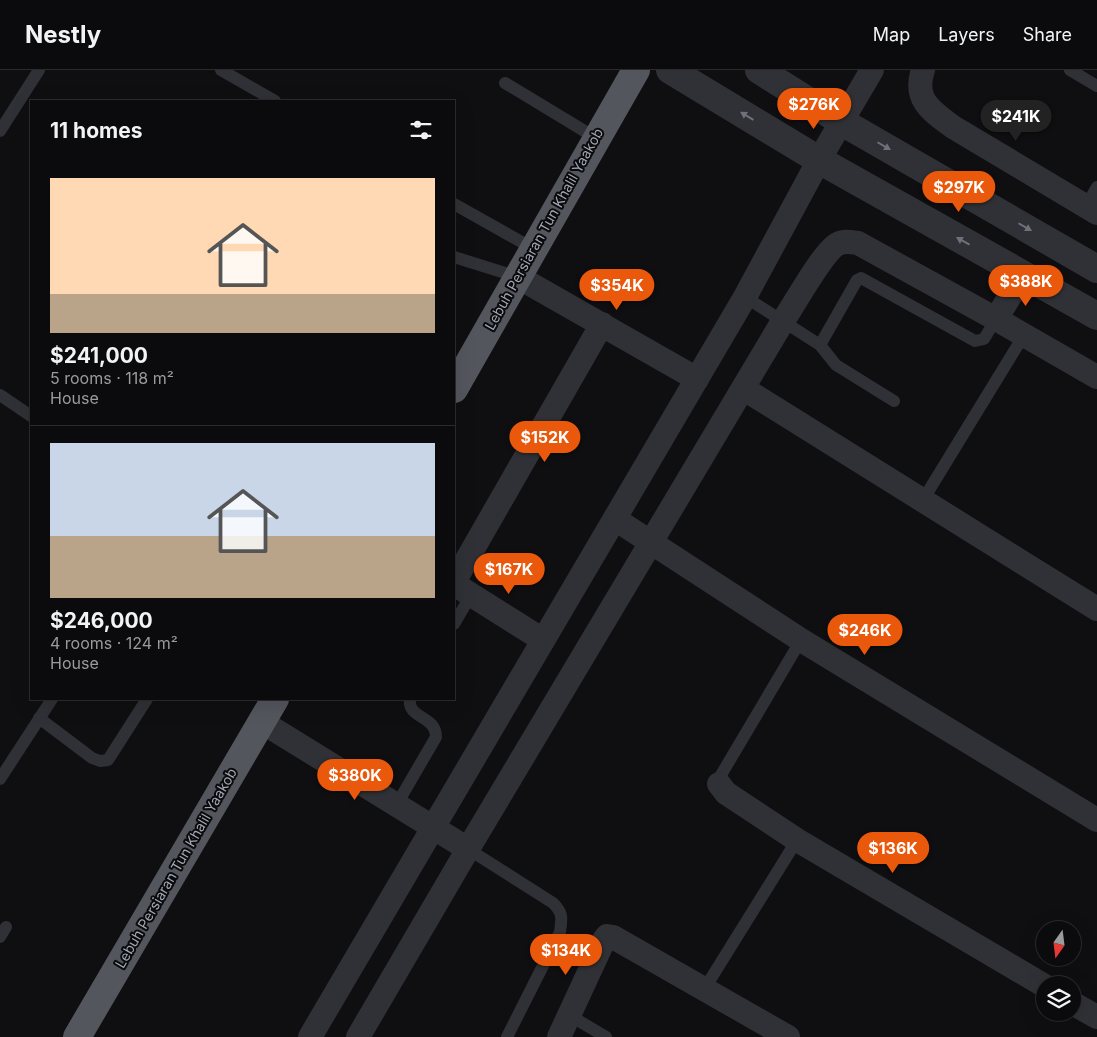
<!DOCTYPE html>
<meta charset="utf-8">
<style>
:root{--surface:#0b0b0d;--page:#19191b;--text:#f1f3f6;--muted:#9a9b9d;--line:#2b2b2e;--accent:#ea580c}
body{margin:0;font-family:Inter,sans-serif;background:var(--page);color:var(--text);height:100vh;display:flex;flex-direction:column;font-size:19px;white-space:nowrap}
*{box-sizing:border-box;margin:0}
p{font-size:16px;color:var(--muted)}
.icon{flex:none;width:28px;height:28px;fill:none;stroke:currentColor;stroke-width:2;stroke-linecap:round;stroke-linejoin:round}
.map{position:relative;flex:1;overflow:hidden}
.panel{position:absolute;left:30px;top:30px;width:425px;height:600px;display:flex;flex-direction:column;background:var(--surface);border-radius:0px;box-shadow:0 5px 20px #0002,0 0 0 1px var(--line)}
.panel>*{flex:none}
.needle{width:32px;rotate:194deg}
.controls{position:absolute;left:1036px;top:851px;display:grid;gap:10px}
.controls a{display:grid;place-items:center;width:45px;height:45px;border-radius:50%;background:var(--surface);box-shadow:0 5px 20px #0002,0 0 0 1px var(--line);font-size:25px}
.price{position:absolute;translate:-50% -42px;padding:0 11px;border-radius:18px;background:var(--accent);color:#fff;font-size:16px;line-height:32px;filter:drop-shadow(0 1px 2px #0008)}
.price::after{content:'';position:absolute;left:50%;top:30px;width:15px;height:11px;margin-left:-8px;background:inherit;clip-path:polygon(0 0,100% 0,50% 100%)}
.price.current{background:#222;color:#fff}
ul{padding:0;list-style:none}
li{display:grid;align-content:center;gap:10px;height:265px;padding:0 20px}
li+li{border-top:1px solid var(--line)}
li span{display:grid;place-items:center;height:155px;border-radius:0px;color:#555}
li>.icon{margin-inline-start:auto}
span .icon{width:90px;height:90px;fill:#fffc;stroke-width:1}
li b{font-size:21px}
h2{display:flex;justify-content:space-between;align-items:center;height:60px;padding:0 20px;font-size:21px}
header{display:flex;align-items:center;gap:30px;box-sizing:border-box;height:70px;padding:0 25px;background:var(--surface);border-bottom:1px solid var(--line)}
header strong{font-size:24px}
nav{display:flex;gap:28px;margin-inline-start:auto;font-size:18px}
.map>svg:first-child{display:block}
</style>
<header>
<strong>Nestly</strong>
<nav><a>Map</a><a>Layers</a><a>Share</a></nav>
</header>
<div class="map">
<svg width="1097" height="967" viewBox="0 0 1097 967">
<rect width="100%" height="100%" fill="#0f0f11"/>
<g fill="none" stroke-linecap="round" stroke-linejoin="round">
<g stroke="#303136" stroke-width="12">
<path d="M221 0 275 31"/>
<path d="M1070 0 1097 16"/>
<path d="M505 13 596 68"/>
<path d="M0 61 39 0"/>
<path d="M454 134 534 179"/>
<path d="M1086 136 1097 117"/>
<path d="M454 187 518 207"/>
<path d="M745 227 820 275 836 295 894 331"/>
<path d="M820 275 857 210 861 208 975 271 984 269 996 249"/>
<path d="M0 325 31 346"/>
<path d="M923 430 1024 265"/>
<path d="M454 554 471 525"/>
<path d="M39 648 92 688 100 691 108 690 147 629"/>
<path d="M0 709 52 629"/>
<path d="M719 714 721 705 801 570"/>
<path d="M397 734 436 667C436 645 407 649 410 629"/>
<path d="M468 779 553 833C563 843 562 848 560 862L507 967"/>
<path d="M0 867 6 857"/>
<path d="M705 918 797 770"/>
<path d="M569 945 606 967"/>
</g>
<g stroke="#303136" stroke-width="24">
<path d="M923 0C913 29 931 41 953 57L1097 143"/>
<path d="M518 207 697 309"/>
<path d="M996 249 1023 205"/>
<path d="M744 319 1097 539"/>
<path d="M615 449 801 570 1097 750"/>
<path d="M454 512 602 254"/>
<path d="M454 514 543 570"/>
<path d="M262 652 468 779"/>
<path d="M719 714 726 723 797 770 1045 916"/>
<path d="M1072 933 1097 947"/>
<path d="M310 967 745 227 819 90 872 0"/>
<path d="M358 967 468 779 783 251C794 235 822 184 836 175 843 170 851 172 858 173L996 249 1097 307"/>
<path d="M559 967 604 870 607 866 613 867 788 967"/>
</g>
<g stroke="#303136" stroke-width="28">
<path d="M670 0 819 90 1097 246"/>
<path d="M759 0 842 52 1097 199"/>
</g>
<g stroke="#54565e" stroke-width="28">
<path d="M454 319 636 0"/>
<path d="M77 967 275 629"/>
</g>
</g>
<defs><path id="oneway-solid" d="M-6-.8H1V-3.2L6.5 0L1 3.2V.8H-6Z" transform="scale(1.25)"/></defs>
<g fill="#6e717b">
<use href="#oneway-solid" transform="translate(747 46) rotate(-149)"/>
<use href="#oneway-solid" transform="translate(884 76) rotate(30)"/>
<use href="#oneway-solid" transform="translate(1025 157) rotate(30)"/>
<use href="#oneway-solid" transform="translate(963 171) rotate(-151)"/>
</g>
<g text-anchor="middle" stroke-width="4" stroke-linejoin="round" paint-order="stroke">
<g font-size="14" fill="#a0a6b3" stroke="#0a0a0c">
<text transform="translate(544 159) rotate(-61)" y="5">Lebuh Persiaran Tun Khalil Yaakob</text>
<text transform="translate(176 798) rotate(-60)" y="5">Lebuh Persiaran Tun Khalil Yaakob</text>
</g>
</g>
</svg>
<div class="controls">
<a><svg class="needle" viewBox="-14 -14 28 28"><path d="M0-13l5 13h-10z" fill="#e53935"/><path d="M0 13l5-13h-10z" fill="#9a9b9d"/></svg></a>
<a><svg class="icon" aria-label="layers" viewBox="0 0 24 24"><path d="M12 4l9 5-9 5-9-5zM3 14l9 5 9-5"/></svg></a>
</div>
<b class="price" style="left:814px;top:60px">$276K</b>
<b class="price current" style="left:1016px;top:72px">$241K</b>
<b class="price" style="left:959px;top:143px">$297K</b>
<b class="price" style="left:1026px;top:237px">$388K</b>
<b class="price" style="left:617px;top:241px">$354K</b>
<b class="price" style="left:545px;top:393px">$152K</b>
<b class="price" style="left:509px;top:525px">$167K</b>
<b class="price" style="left:865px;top:586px">$246K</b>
<b class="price" style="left:355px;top:731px">$380K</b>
<b class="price" style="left:893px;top:804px">$136K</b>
<b class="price" style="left:566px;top:906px">$134K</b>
<section class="panel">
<h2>11 homes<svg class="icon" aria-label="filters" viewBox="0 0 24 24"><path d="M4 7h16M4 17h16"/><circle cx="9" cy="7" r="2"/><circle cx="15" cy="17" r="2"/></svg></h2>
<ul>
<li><span style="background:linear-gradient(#ffd9b3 75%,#b9a48a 0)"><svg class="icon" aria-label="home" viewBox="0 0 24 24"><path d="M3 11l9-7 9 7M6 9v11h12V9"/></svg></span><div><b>$241,000</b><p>5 rooms · 118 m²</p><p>House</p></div></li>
<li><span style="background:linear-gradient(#c9d6e8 60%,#b9a48a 0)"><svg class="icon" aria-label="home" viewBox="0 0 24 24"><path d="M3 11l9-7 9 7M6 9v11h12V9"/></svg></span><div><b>$246,000</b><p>4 rooms · 124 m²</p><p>House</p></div></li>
</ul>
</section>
</div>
